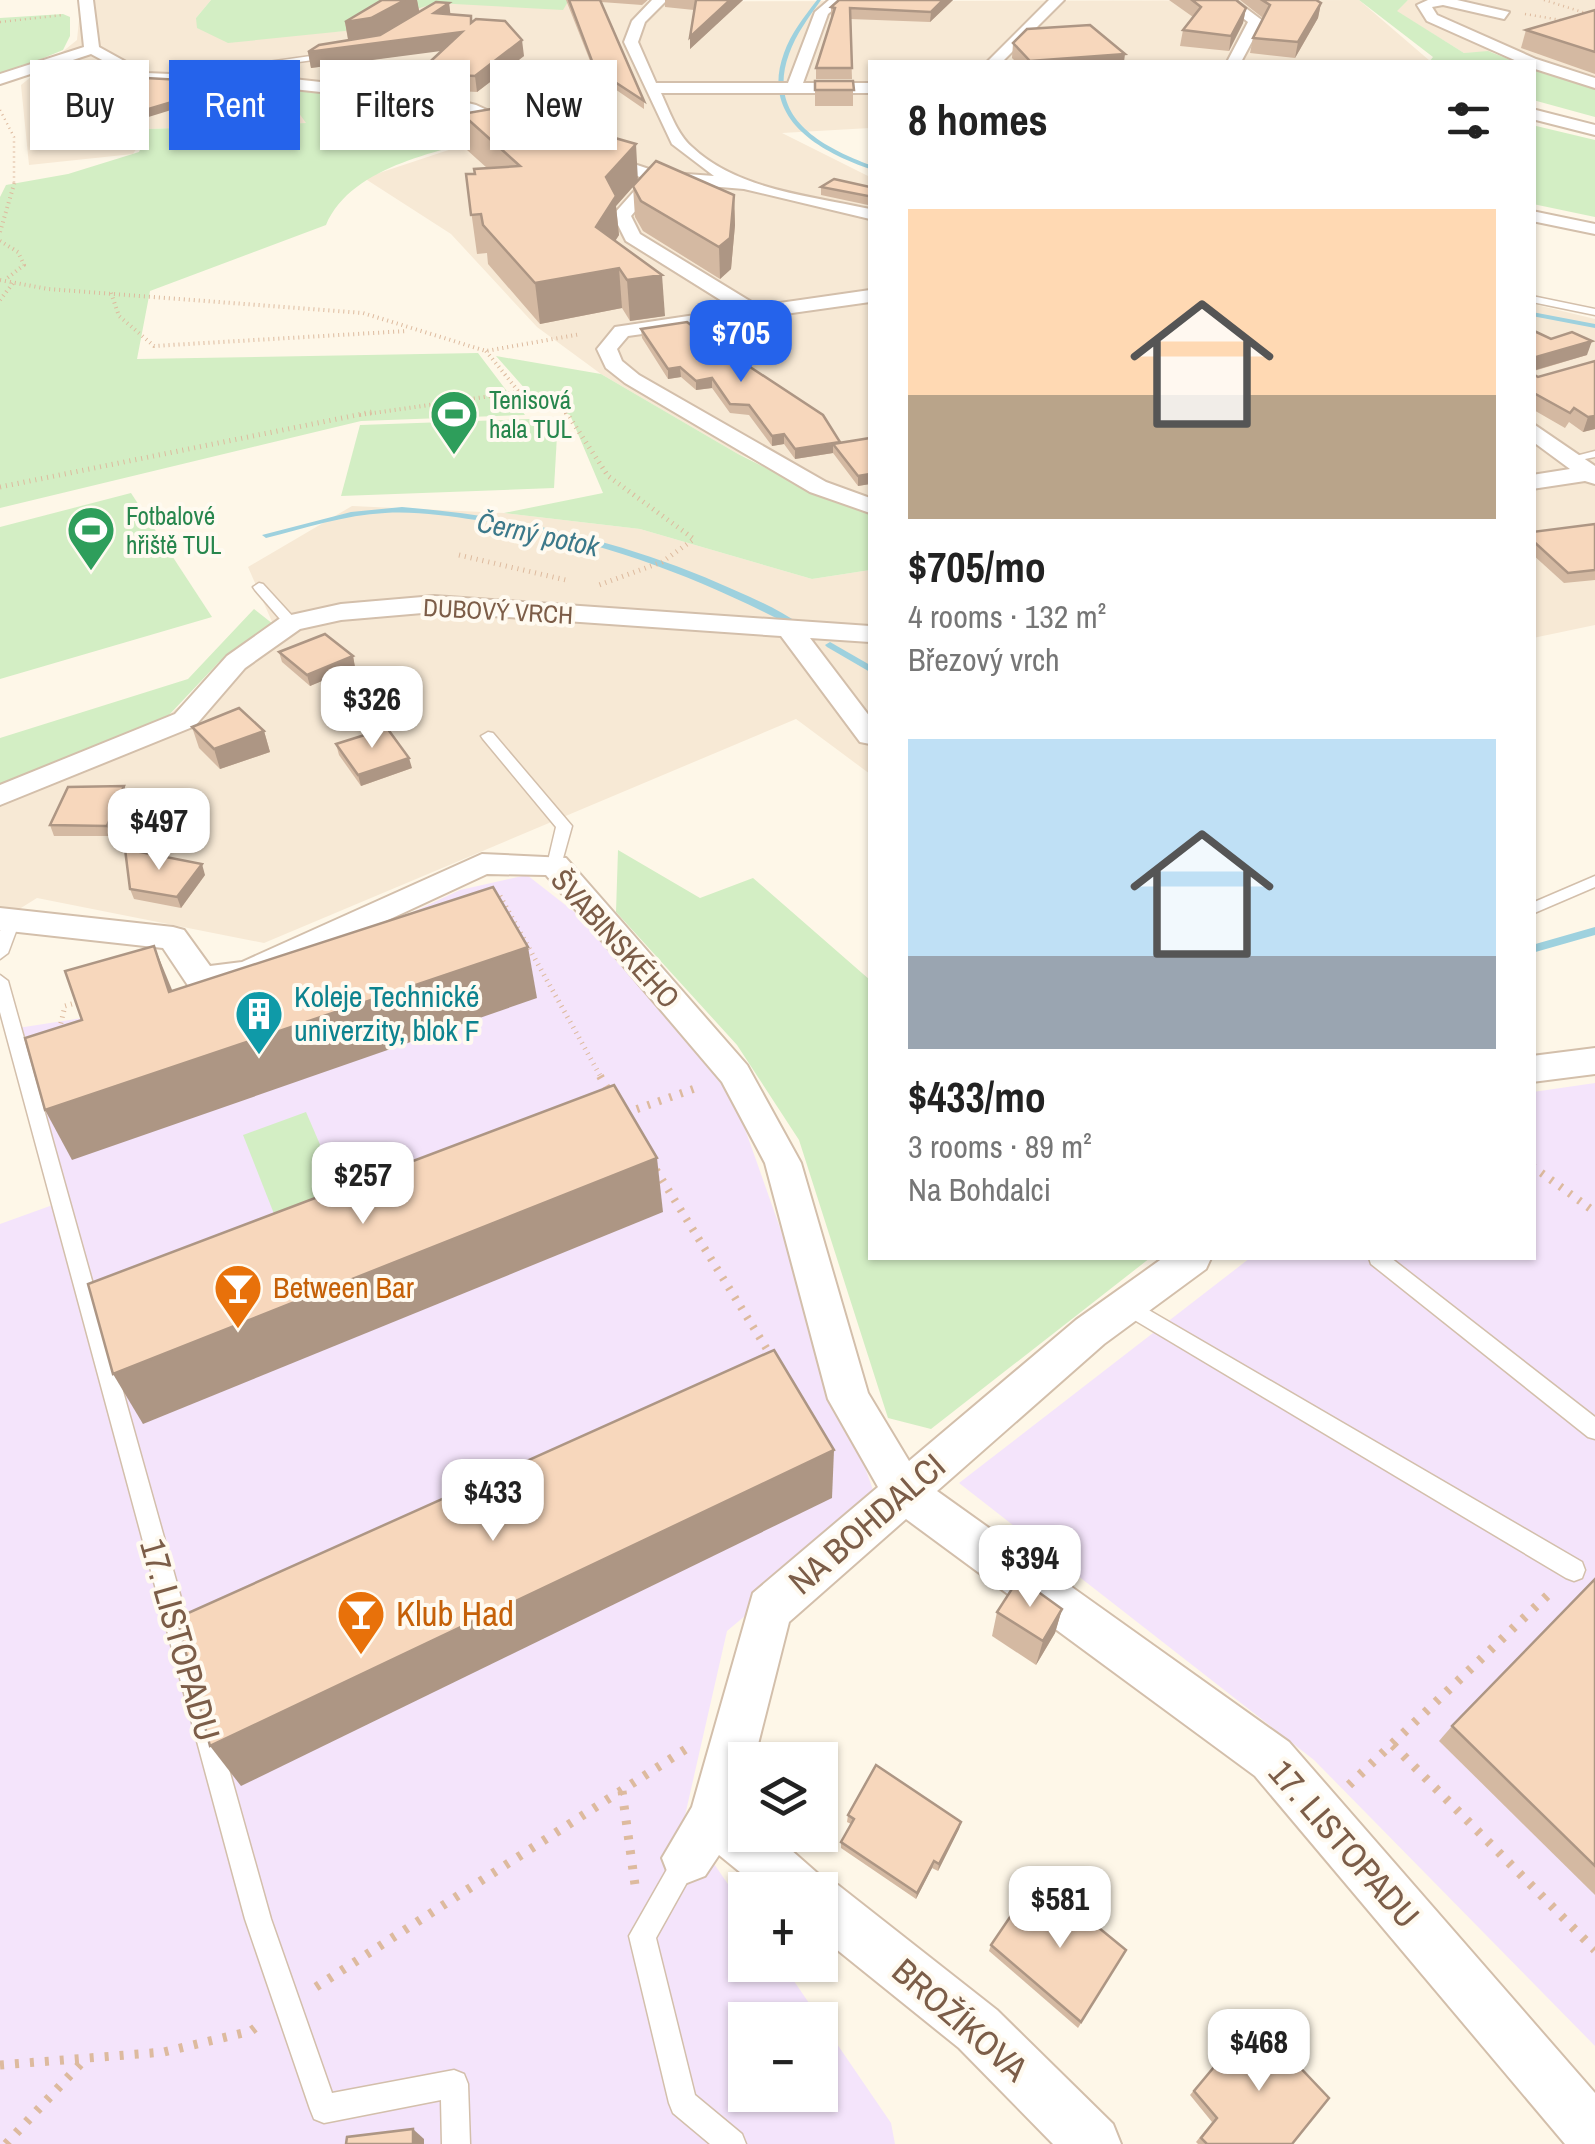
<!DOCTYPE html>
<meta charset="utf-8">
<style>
:root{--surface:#fff;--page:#f2f2f2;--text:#222;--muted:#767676;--accent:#2563eb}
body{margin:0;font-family:"Archivo Narrow",sans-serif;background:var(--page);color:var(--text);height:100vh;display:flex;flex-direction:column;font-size:38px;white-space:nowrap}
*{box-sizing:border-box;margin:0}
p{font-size:32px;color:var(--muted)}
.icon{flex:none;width:55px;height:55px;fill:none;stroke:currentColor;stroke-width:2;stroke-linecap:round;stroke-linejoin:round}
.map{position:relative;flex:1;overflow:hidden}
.side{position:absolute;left:868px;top:60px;width:668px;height:1200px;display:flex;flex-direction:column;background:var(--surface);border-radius:0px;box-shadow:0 2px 8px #0004}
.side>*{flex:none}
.top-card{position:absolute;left:30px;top:60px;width:688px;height:90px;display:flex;gap:20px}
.buttons{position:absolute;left:728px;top:1742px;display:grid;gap:20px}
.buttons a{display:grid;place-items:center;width:110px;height:110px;border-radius:0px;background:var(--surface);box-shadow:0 2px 8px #0004;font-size:50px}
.price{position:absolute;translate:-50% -85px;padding:0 22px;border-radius:20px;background:#fff;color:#222;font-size:32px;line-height:65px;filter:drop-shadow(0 2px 5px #0008)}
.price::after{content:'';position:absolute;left:50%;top:60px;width:30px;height:22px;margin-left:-15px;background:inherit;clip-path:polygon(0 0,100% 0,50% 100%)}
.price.selected{background:var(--accent);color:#fff}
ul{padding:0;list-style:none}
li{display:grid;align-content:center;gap:20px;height:530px;padding:0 40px}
li span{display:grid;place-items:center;height:310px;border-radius:0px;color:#555}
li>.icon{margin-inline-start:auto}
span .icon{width:180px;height:180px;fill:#fffc;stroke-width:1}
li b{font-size:42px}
h2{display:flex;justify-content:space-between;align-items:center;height:120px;padding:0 40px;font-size:42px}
.chip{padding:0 35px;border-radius:0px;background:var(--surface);box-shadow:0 2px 8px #0004;font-size:35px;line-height:90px}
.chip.selected{background:var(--accent);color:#fff}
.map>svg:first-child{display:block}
</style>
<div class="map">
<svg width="1595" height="2144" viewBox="0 0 1595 2144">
<rect width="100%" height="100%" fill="#fef7e8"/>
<g fill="#f7e9d5">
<path d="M81 0H211L196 18 295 33 345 31 433 2 1359 0 1430 61 870 62V128L782 133 870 177V508L738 454 601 374 537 327 451 234 364 178 500 133 281 88 307 123 149 129 133 154 29 165 21 85 77 40Z"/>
<path d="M1408 0H1595V85L1532 62 1503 58 1500 52 1464 53 1396 11Z"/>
<path d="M1533 304 1595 319V625L1533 638Z"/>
<path d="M352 506 504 513 640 529 812 579 870 570V774L796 719 264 943 37 898 0 921V784L169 715 273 624 248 567Z"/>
</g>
<g fill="#f4e4fb" fill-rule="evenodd">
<path d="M527 875 591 925 728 1081 878 1504 727 1631 684 1820 745 1909V1965H783L891 2123 895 2144H0V1224L61 1202 5 1030 237 994 460 890ZM745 2020H820V2095H745Z"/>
<path d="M1595 1083V2046L1314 1760 959 1483 1250 1258H1532L1533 1092Z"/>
</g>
<g fill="#d3eec4">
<path d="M211 0H569L563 10 436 3 345 31 228 43 197 28 196 18Z"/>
<path d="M1359 0H1408L1397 11 1464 53 1488 51 1516 62H1322L1430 61 1433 57Z"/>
<path d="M63 14 70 17V36L63 50 0 76V18Z"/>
<path d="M1532 68 1595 88V117L1533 100Z"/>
<path d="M280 87 416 102 502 133C443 152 353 163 326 225L150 291 137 359 478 353 525 415 361 421 0 508V197L6 185 68 174 139 152 149 129 306 123Z"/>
<path d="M1532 125 1595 140V217L1533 204Z"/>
<path d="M496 356 601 374 738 454 820 495 870 512V570L812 579 640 529 504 513 603 493 570 415 534 399Z"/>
<path d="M558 418 554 488 341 496 360 425Z"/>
<path d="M131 493 212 617 0 679V527Z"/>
<path d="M254 609 273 624 219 662 169 715 0 784V738L188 679Z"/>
<path d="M618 850 700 898 753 878 870 980V1258H1150L931 1429 888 1418 799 1140 737 1045 616 912Z"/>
<path d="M306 1112 343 1198 278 1224 243 1135Z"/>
</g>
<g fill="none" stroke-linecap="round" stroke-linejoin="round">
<g fill="#9ed1de" fill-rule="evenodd">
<path d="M817 0H821C809 17 796 34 789 54 766 117 820 146 870 165V169C818 151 760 118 784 53 791 33 804 17 817 0Z"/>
<path d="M1532 312 1595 324V328L1532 316Z"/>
<path d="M402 507C516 516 628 542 732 589 755 599 780 610 801 625L796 628 793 627C694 574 588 536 476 520 447 516 416 511 385 513 345 515 305 528 266 538L262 535 351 512Z"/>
<path d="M830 642 870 665V672L827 647 825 645Z"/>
<path d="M1595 927V935L1532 953V945Z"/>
</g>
<g stroke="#d3bfab" stroke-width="3">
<g id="service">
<path d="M332 53 335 57 255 68 208 82 204 80 254 64Z"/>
<path d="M140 75 147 77 103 111 90 139 83 141 97 108Z"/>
<path d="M1532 296 1595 309V315L1532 302Z"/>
<path d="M1595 451V457L1570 462 1564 459Z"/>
<path d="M259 583 263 584 296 620V626H286L255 590 253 587Z"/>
<path d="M488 732 493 733 572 826 560 869H550L547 865 556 827 483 739 481 736Z"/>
<path d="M1595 876V887L1532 914V903Z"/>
<path d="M13 913 21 918 8 953 0 959V931L7 914Z"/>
<path d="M0 975 8 981 271 1919 332 2093 454 2070 464 2074 468 2084 470 2144H442L441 2100 324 2123 314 2119 310 2109 245 1919 0 1012Z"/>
<path d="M1369 1258H1391L1595 1417V1439L1588 1437 1371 1264Z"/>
<path d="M1128 1298 1582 1562 1585 1570 1582 1578 1574 1581 1566 1578 1121 1312 1118 1306 1121 1300Z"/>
<path d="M687 1846 696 1850 700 1859 656 1938 695 2095 742 2134 746 2144H710L673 2113 669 2103 629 1936 678 1850Z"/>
</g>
</g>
<g stroke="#d3bfab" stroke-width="4">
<g id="minor">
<path d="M79 0H93L99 47 146 73 293 79 431 94 476 105 528 129 514 132 465 112 431 104 293 89 143 82 91 54 0 84V74L84 47Z"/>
<path d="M652 0H667L645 22 638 42 656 83H788L815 12 829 0H844L828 14 803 83H870V93H661C669 110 677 134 692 147 737 190 812 196 870 209V219L744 189 660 182 631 216 640 234 758 306 870 290V302L628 336 617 349 622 361 639 375 826 482 870 498V513L810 492 625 383 606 368 597 349 615 327 735 309 626 241 613 215 645 179 584 155 592 150 658 172 714 176 672 144 624 42 632 21Z"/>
<path d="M1049 0H1064L1002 62H987Z"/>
<path d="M1219 0H1235L1263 21 1241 62H1227L1248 22Z"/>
<path d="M1428 0H1457L1509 12 1504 19 1443 5 1432 7 1437 15 1536 59 1595 78V88L1532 68V62H1519L1427 21 1417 5Z"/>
<path d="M1532 109 1595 125V135L1532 119Z"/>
<path d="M1532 211 1595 224V234L1532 221Z"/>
<path d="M1532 423 1595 466V484L1585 481 1532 489V475L1570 469 1532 441Z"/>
<path d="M434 596 870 626V642L810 638 870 717V744L860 742 781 636 434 612 341 620 300 629 245 668 195 726 0 805V785L175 714 227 656 282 617 341 604Z"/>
<path d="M482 854 566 858 747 1065 801 1163 868 1393 909 1461 1076 1320 1163 1258H1211L1206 1269 1104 1344 937 1491 1289 1742 1595 2093V2144H1565L1255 1776 906 1519 789 1622 754 1760H745L741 1809 745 1835H774L824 1879 838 1885 997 2010 1113 2124 1121 2144H1053L959 2048 820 1936V1890H762L719 1855 705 1876 687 1883 669 1876 662 1858 692 1807 753 1593 878 1487 828 1399 765 1163 722 1082 546 875 487 874 248 985 201 991 189 987 163 948 0 930V908L173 927 184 930 210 966 242 962Z"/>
<path d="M1595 1048V1074L1532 1082V1056Z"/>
</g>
</g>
<g stroke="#ddba9e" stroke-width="2.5" stroke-dasharray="1 4" stroke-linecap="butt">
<path d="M1544 0 1595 16"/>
<path d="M1525 14 1567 21"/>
<path d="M0 22 63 15"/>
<path d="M0 110 14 137V184"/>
</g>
<g stroke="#ddba9e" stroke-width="4" stroke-dasharray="1 4" stroke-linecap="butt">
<path d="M0 232 15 181"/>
<path d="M0 241 18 252 24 265 6 279"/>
<path d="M0 280 48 289 363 313 486 351 581 334"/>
<path d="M111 293 119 316 154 346 407 331"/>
<path d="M0 300 14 282"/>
<path d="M486 351 519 392 563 408 567 415"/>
<path d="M360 415 519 392"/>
</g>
<g stroke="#ddba9e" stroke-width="5" stroke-dasharray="1 5" stroke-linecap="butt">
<path d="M566 412 608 476 694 539 662 562 599 585"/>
<path d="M0 487 372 412"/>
<path d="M459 555 570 581"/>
<path d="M500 896 602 1079"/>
<path d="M58 1035 65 1006 82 1001"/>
</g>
<g stroke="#ddba9e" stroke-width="8" stroke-dasharray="2.5 9" stroke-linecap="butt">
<path d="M600 1076 611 1095"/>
<path d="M626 1113 699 1087"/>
<path d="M1532 1166 1595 1212"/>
<path d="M656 1170 773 1359"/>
</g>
<g stroke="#ddba9e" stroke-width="9" stroke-dasharray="4 11" stroke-linecap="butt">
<path d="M1393 1745 1595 1950"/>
<path d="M1349 1785 1550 1593"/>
<path d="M622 1791 635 1885"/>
<path d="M316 1987 689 1747"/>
<path d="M0 2065 164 2052 251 2031 260 2024"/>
<path d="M6 2144 86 2058"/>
</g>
<use href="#service" fill="#fff" fill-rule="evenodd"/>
<use href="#minor" fill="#fff" fill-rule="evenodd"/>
</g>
<g fill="#d4b9a2">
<path d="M382 0H417L419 12 449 3 450 14 472 23 524 56 477 92 420 89 418 73 442 50 311 68 308 52 348 40 345 22Z"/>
<path d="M566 0H648L642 5 601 2 644 101V109L596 76Z"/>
<path d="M665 0H743L690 49V37L694 10 665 7Z"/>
<path d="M953 0 930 22 850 19 852 79H816V68L832 18H831V7Z"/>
<path d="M1169 0H1236L1246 8 1243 23 1229 51 1180 46 1183 30 1193 17Z"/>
<path d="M1240 0H1316L1321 3 1318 18 1295 58 1250 53 1253 38 1263 18Z"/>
<path d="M1595 10V74L1521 48 1526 30Z"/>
<path d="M1013 43 1124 62H1016L1012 58Z"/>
<rect x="815" y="81" width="38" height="25"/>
<path d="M462 114 548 119 638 181 734 195 735 225 731 269 720 279 643 231 635 217 633 187 616 206 619 235 615 241 665 316 630 321 622 308 540 324 488 264 487 253 477 254 466 174H475L487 168 467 150Z"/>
<path d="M821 187H870V204L868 205 821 195Z"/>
<path d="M641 329 723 361 840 443 870 438V484L858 486 833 453 795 459 784 444 772 446 749 415 730 413 712 388 696 390 681 377 668 379 642 338Z"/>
<path d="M1532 330 1587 355 1534 371 1533 374 1538 377 1595 361V429L1583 432 1569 422 1565 428 1532 409Z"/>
<path d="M1595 524V580L1564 583 1532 554V532Z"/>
<path d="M279 652 353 656 355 667 310 686 282 662Z"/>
<path d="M192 727 264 731 270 752 220 769 199 748Z"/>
<path d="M336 744 412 768 361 786 339 755Z"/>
<path d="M124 786 128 797 111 836H54L50 825Z"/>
<path d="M205 875 181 908 134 899 130 889Z"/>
<path d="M1595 1579V1895L1439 1741 1452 1726Z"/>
<path d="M1062 1609 1055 1633 1036 1665 992 1636 997 1612Z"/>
<path d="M848 1815 961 1822 959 1829 938 1871 932 1868 916 1899 841 1848V1842L851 1824 847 1822Z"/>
<path d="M1034 1908 1126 1950 1078 2028 989 1951 991 1945Z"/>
<path d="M1249 2024 1292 2144H1198L1196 2142 1212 2122 1190 2095Z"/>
</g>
<g fill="#ad9684">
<path d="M405 0H417L420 15 375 39 349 44 345 22Z"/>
<path d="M730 0H743L690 49V37Z"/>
<path d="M943 0H953L930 22 931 12Z"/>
<path d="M449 3 451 18 434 13Z"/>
<path d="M1321 3 1318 18 1295 58 1298 42Z"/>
<path d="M1246 8 1243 23 1229 51 1231 36Z"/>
<path d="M462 32 464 48 311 68 308 52Z"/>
<path d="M522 40 524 56 477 92 475 76Z"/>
<path d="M1125 54 1124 62H1030V61Z"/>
<path d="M200 81 202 89 184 106 97 133 95 125Z"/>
<path d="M636 144 638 181 616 206 619 235 599 266 596 227 606 177Z"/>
<path d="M734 195 735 225 731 269 720 279 719 247Z"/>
<path d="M619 268 622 308 540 324 535 283Z"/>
<path d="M662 275 665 316 630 321 627 280Z"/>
<path d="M1592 341 1587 355 1532 371 1536 357Z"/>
<path d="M680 367 681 377 668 379V369Z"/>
<path d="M712 378V388L696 390V381Z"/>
<path d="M1595 416V429L1583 432 1588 417Z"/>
<path d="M784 434V444L772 446V436Z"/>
<path d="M833 444V453L795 459V449Z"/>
<path d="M870 474V484L858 486V476Z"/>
<path d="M353 656 355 667 310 686 307 675Z"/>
<path d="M264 731 270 752 220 769 214 749Z"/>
<path d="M409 758 412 768 361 786 358 775Z"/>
<path d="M124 786 128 797 111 836 107 826Z"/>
<path d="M202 864 205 875 181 908 177 897Z"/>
<path d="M154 946 175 997 169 992Z"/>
<path d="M528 947 537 998 72 1160 45 1110Z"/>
<path d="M657 1158 663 1212 143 1424 113 1374Z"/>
<path d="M834 1450 832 1498 241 1786 210 1746Z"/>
<path d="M1062 1609 1055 1633 1036 1665 1043 1641Z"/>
<path d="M961 1822 959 1829 938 1871 939 1864Z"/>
<path d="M934 1861 932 1868 916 1899 917 1893Z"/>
<path d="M413 2129 424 2139V2144H413Z"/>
</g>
<g fill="#f7d7bc" stroke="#ad9684" stroke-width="2.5">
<path d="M382 0H405L371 18 345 22Z"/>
<path d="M569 0H600L644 101 595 69Z"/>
<path d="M696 0H730L690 37Z"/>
<path d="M839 0H943L931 12 850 8 852 68H816L835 8 831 7Z"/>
<path d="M1192 0H1236L1246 8 1231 36 1183 30 1201 7Z"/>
<path d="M1262 0H1316L1321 3 1298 42 1253 38 1270 5Z"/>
<path d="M436 2 449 3 434 13 471 16V23L476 19 505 21 522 40 475 76 418 73 462 32 308 52 319 45 380 35Z"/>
<path d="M1595 10V52L1526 30Z"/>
<path d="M1090 25 1125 54 1030 61 1013 43 1027 29Z"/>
<path d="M146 78 200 81 182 99 95 125 104 105Z"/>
<path d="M815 81H853L854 90H815Z"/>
<path d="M515 105 548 119 636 144 606 177 616 196 596 227 662 275 627 280 619 268 535 283 483 225 481 214 471 215 466 174H475L474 169 520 166 462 114Z"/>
<path d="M590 120 604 135 566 124Z"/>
<path d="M656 161 734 195 730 238 719 247 641 201 633 186Z"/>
<path d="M834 179 870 187V195L868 196 821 187Z"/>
<path d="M687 322 721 347 723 361 738 359 823 415 840 442 795 449 784 434 772 436 749 405 730 404 712 378 696 381 680 367 668 369 641 329Z"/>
<path d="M1532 330 1551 339 1572 332 1592 341 1536 357 1533 374 1538 377 1595 361V416L1588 417 1574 408 1570 413 1532 392Z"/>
<path d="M870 438V474L858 476 833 444Z"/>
<path d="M1595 524V570L1568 573 1532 540V532Z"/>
<path d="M325 634 353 656 307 675 279 652Z"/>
<path d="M239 708 264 731 214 749 192 727Z"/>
<path d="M387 728 409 758 358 775 336 744Z"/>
<path d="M124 786 107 826 50 825 68 787Z"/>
<path d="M125 849 202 864 177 897 130 889Z"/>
<path d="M493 887 528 947 45 1110 25 1038 82 1020 65 971 154 946 169 992Z"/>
<path d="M614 1085 657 1158 113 1374 88 1284Z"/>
<path d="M774 1350 834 1450 210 1746 177 1618Z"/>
<path d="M1019 1578 1062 1609 1043 1641 997 1612Z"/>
<path d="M1595 1579V1866L1452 1726Z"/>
<path d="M876 1765 961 1822 939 1864 934 1861 917 1893 841 1842 854 1819 848 1815Z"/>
<path d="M1049 1887 1126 1950 1081 2022 991 1945 1023 1898 1034 1908Z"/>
<path d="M1254 2019 1329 2098 1292 2144H1207L1201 2138 1217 2118 1194 2091Z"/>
<path d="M413 2129V2144H346L347 2137Z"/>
</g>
<defs>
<g id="stadium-pin" transform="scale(2.5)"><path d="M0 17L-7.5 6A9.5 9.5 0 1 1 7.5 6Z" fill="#2e9e5b" stroke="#fffaf0"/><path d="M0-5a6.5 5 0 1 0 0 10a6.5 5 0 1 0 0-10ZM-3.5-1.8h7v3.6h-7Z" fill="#fff"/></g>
<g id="building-pin" transform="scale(2.5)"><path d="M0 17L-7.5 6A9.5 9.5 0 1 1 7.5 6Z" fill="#0f9aa8" stroke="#fffaf0"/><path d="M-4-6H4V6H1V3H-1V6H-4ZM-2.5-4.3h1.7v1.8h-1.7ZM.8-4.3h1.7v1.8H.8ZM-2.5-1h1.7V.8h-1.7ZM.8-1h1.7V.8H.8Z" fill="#fff"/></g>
<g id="bar-pin" transform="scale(2.5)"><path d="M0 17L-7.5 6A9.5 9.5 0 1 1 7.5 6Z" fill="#e8710a" stroke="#fffaf0"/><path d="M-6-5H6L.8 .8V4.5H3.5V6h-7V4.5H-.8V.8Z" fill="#fff"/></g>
</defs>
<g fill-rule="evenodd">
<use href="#stadium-pin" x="454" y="414"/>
<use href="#stadium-pin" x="91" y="530"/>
<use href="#building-pin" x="259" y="1014"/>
<use href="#bar-pin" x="238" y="1288"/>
<use href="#bar-pin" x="361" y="1614"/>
</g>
<g text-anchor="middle" stroke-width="8" stroke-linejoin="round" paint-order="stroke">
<g font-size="25" fill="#27864d" stroke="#fffaf0" text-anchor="start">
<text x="489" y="409">Tenisová<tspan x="489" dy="29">hala TUL</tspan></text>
<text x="126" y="525">Fotbalové<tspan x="126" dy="29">hřiště TUL</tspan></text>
</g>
<g font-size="25" fill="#7c5d48" stroke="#fffaf0">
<text transform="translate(498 611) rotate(3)" y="9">DUBOVÝ VRCH</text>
</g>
<g font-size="28" font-style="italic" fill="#3c798a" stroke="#fffaf0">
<text transform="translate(538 534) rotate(12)" y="10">Černý potok</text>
</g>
<g font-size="30" fill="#7c5d48" stroke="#fffaf0">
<text transform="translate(615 939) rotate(48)" y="10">ŠVABINSKÉHO</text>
</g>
<g font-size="30" fill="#0d838f" stroke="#fffaf0" text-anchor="start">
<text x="294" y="1007">Koleje Technické<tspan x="294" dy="34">univerzity, blok F</tspan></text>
</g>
<g font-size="30" fill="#c56008" stroke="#fffaf0" text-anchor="start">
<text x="273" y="1298">Between Bar</text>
</g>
<g font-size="35" fill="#7c5d48" stroke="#fffaf0">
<text transform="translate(867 1524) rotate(-41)" y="12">NA BOHDALCI</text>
<text transform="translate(180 1640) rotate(74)" y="12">17. LISTOPADU</text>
<text transform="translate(1344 1844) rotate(49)" y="12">17. LISTOPADU</text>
<text transform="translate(960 2020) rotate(41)" y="12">BROŽÍKOVA</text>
</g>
<g font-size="35" fill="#c56008" stroke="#fffaf0" text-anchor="start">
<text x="396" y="1626">Klub Had</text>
</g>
</g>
</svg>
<div class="buttons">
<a><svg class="icon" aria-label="layers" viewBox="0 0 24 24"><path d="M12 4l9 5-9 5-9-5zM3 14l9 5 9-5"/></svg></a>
<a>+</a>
<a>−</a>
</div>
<b class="price selected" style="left:741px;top:385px">$705</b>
<b class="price" style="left:372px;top:751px">$326</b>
<b class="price" style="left:159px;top:873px">$497</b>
<b class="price" style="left:363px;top:1227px">$257</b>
<b class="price" style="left:493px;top:1544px">$433</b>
<b class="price" style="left:1030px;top:1610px">$394</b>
<b class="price" style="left:1060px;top:1951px">$581</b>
<b class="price" style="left:1259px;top:2094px">$468</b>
<div class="top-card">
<a class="chip">Buy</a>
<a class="chip selected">Rent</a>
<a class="chip">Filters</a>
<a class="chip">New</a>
</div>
<section class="side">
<h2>8 homes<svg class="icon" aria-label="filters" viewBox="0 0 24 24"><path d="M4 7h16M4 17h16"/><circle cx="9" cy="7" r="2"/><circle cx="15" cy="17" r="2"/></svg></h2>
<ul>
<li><span style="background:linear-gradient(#ffd9b3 60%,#b9a48a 0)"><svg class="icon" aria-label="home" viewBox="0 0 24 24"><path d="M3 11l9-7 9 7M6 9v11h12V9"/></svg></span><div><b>$705/mo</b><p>4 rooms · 132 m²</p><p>Březový vrch</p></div></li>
<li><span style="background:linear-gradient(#bfe0f5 70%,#9aa5b1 0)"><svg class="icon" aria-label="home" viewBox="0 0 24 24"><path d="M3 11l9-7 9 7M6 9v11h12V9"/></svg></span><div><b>$433/mo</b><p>3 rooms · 89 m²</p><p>Na Bohdalci</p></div></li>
</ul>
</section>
</div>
